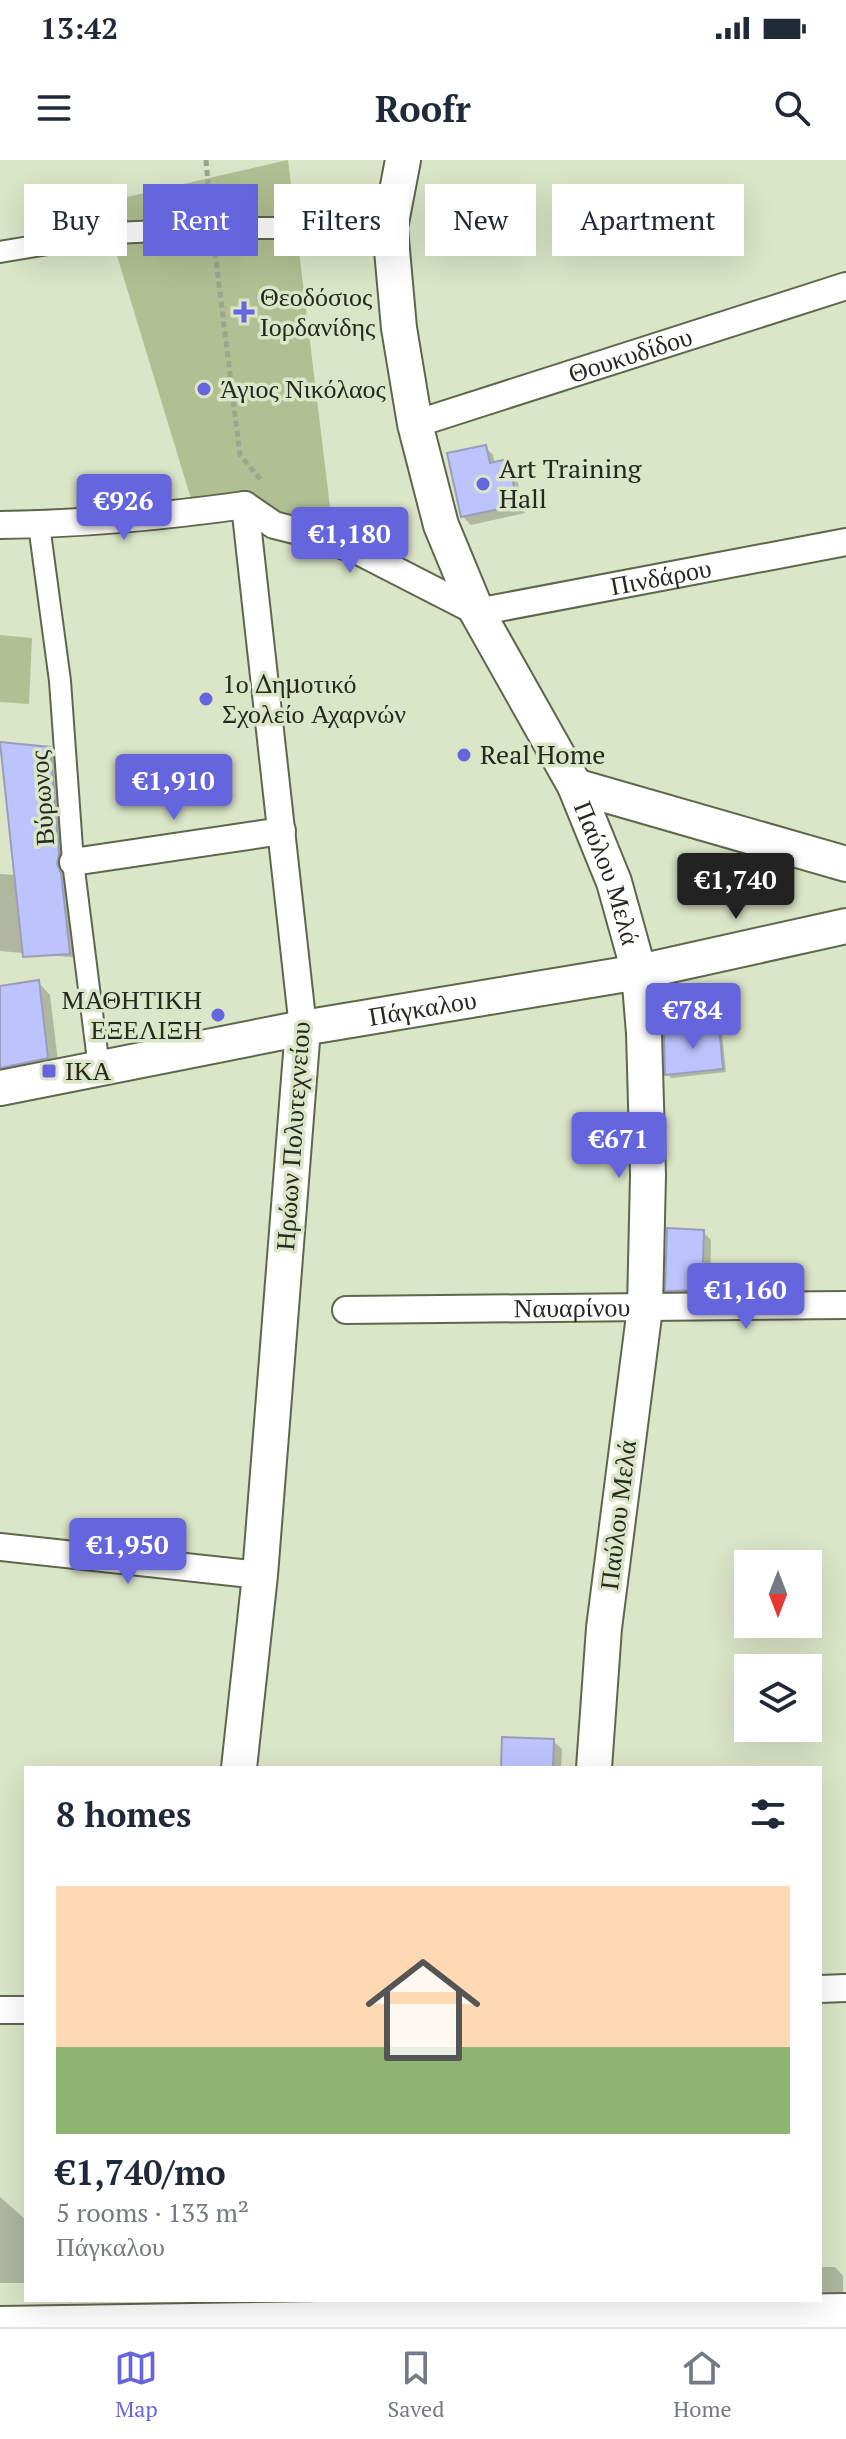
<!DOCTYPE html>
<meta charset="utf-8">
<style>
:root{--surface:#fff;--page:#f2f2f3;--text:#1f2937;--muted:#747a83;--line:#e0e1e3;--accent:#6565de}
body{margin:0;font-family:"PT Serif",serif;background:var(--page);color:var(--text);height:100vh;display:flex;flex-direction:column;font-size:30px;white-space:nowrap}
*{box-sizing:border-box;margin:0}
p{font-size:26px;color:var(--muted)}
.icon{flex:none;width:44px;height:44px;fill:none;stroke:currentColor;stroke-width:2;stroke-linecap:round;stroke-linejoin:round}
.map{position:relative;flex:1;overflow:hidden}
.sheet{position:absolute;left:24px;top:1606px;width:798px;height:536px;display:flex;flex-direction:column;background:var(--surface);border-radius:0px;box-shadow:0 8px 32px #0002}
.sheet>*{flex:none}
.top-card{position:absolute;left:24px;top:24px;width:798px;height:72px;display:flex;gap:16px}
.needle{width:52px;rotate:180deg}
.buttons{position:absolute;left:734px;top:1390px;display:grid;gap:16px}
.buttons a{display:grid;place-items:center;width:88px;height:88px;border-radius:0px;background:var(--surface);box-shadow:0 8px 32px #0002;font-size:40px}
.price{position:absolute;translate:-50% -68px;padding:0 18px;border-radius:8px;background:var(--accent);color:#fff;font-size:26px;line-height:52px;filter:drop-shadow(0 2px 4px #0008)}
.price::after{content:'';position:absolute;left:50%;top:48px;width:24px;height:18px;margin-left:-12px;background:inherit;clip-path:polygon(0 0,100% 0,50% 100%)}
.price.current{background:#222;color:#fff}
ul{padding:0;list-style:none}
li{display:grid;align-content:center;gap:16px;height:424px;padding:0 32px}
li span{display:grid;place-items:center;height:248px;border-radius:0px;color:#555}
li>.icon{margin-inline-start:auto}
span .icon{width:144px;height:144px;fill:#fffc;stroke-width:1}
li b{font-size:34px}
h2{display:flex;justify-content:space-between;align-items:center;height:96px;padding:0 32px;font-size:34px}
.chip{padding:0 28px;border-radius:0px;background:var(--surface);box-shadow:0 8px 32px #0002;font-size:28px;line-height:72px}
.chip.current{background:var(--accent);color:#fff}
.status{display:flex;justify-content:space-between;align-items:center;height:56px;padding:0 40px;background:var(--surface);direction:ltr}
.status svg{height:22px;fill:currentColor}
header{display:flex;justify-content:space-between;align-items:center;height:104px;padding:0 32px;background:var(--surface);font-size:36px;font-weight:700}
.menu{display:flex;justify-content:space-around;align-items:center;height:112px;border-top:2px solid var(--line);background:var(--surface);font-size:22px;color:var(--muted)}
.menu a{display:grid;justify-items:center;gap:4px}
.menu .current{color:var(--accent)}
.map>svg:first-child{display:block}
</style>
<div class="status"><b>13:42</b><svg viewBox="0 0 49 12"><path d="M0 12V9h3v3zM5 12V6h3v6zM10 12V3h3v9zM15 12V0h3v12zM26 1h20v11H26zM47 4h2v5h-2z"/></svg></div>
<header><svg class="icon" aria-label="menu" viewBox="0 0 24 24"><path d="M4 6h16M4 12h16M4 18h16"/></svg>Roofr<svg class="icon" aria-label="search" viewBox="0 0 24 24"><circle cx="10" cy="10" r="6"/><path d="M15 15l6 6"/></svg></header>
<div class="map">
<svg width="846" height="2167" viewBox="0 0 846 2167">
<rect width="100%" height="100%" fill="#dbe5c7"/>
<g fill="#b1c093">
<path d="M288 0 333 372 195 352 101 43Z"/>
<path d="M0 475 32 478 29 544 0 542Z"/>
</g>
<g fill="#0003">
<path d="M485 287 493 295 495 304 507 301 515 310 525 353 471 365 462 356Z"/>
<path d="M49 589 62 601 81 798 0 791V714L16 715Z"/>
<path d="M38 822 50 835 59 910 0 925V828Z"/>
<path d="M718 868 722 872 726 912 671 918 667 914Z"/>
<path d="M703 1072 711 1080 710 1138H676L667 1130Z"/>
<path d="M553 1581 562 1589 561 1608H503Z"/>
<path d="M0 2037 24 2058V2123H0Z"/>
<path d="M820 2107H835L843 2116V2139H820Z"/>
</g>
<g fill="#bdc4fd" stroke="#9a9eba" stroke-width="2">
<path d="M486 285 490 303 508 299 518 345 461 357 447 293Z"/>
<path d="M0 582 50 587 59 694 57 704 61 713 70 794 23 797Z"/>
<path d="M39 820 48 898 0 908V826Z"/>
<path d="M719 866 723 909 665 915 664 872Z"/>
<path d="M667 1068 704 1070 702 1130 665 1131Z"/>
<path d="M502 1577 554 1579 553 1608H501Z"/>
</g>
<g fill="none" stroke-linecap="round" stroke-linejoin="round">
<g stroke="#5e674c" stroke-width="24">
<g id="pedestrian">
<path d="M0 92 113 73 231 68H390"/>
<path d="M39 365 60 521 73 702 99 908"/>
</g>
</g>
<g stroke="#5e674c" stroke-width="30">
<g id="minor">
<path id="s1" d="M415 264 846 126"/>
<path d="M245 345 303 868"/>
<path id="s2" d="M0 365C79 364 166 356 245 345L274 365 322 377 360 392 477 452 846 382"/>
<path d="M73 702 282 671"/>
<path id="s3" d="M346 1150 846 1145"/>
<path d="M0 1387 260 1415"/>
<path d="M820 1829 846 1828"/>
<path d="M0 1850H26"/>
</g>
</g>
<g stroke="#5e674c" stroke-width="38">
<g id="tertiary">
<path id="s4" d="M403 0 390 68 399 168 415 264 441 365 477 452 575 626 614 722 639 812 644 873 648 1015 645 1148 604 1468 594 1608"/>
<path d="M575 626 846 704"/>
<path id="s5" d="M0 928 303 868 639 812 846 766"/>
<path d="M239 1608 260 1415 303 868"/>
<path d="M0 2164 846 2151"/>
</g>
</g>
<g stroke="#9da58e" stroke-width="5" stroke-dasharray="6 4" stroke-linecap="butt">
<path d="M206 0 210 47"/>
<path d="M215 92 240 295 262 321"/>
</g>
<use href="#pedestrian" stroke="#fff" stroke-width="20"/>
<use href="#minor" stroke="#fff" stroke-width="26"/>
<use href="#tertiary" stroke="#fff" stroke-width="34"/>
</g>
<g fill="#6565de" stroke="#dbe5c7" stroke-width="3">
<path d="M240 140h8v8h8v8h-8v8h-8v-8h-8v-8h8z"/>
<circle cx="204" cy="229" r="8"/>
<circle cx="483" cy="324" r="8"/>
<circle cx="206" cy="539" r="8"/>
<circle cx="464" cy="595" r="8"/>
<circle cx="218" cy="855" r="8"/>
<rect x="41" y="903" width="16" height="16" rx="4"/>
</g>
<g text-anchor="middle" stroke-width="7" stroke-linejoin="round" paint-order="stroke">
<g font-size="26" fill="#25291e" stroke="#dbe5c7" text-anchor="start">
<text x="260" y="146">Θεοδόσιος<tspan x="260" dy="30">Ιορδανίδης</tspan></text>
<text x="220" y="238">Άγιος Νικόλαος</text>
<text x="499" y="318">Art Training<tspan x="499" dy="30">Hall</tspan></text>
<text x="222" y="533">1ο Δημοτικό<tspan x="222" dy="30">Σχολείο Αχαρνών</tspan></text>
<text x="480" y="604">Real Home</text>
<text x="202" y="849" text-anchor="end">ΜΑΘΗΤΙΚΗ<tspan x="202" dy="30">ΕΞΕΛΙΞΗ</tspan></text>
<text x="65" y="920">ΙΚΑ</text>
</g>
<g font-size="26" fill="#25291e" stroke="#dbe5c7">
<text dy="9" stroke="none"><textPath href="#s1" startOffset="226">Θουκυδίδου</textPath></text>
<text dy="9" stroke="none"><textPath href="#s2" startOffset="690">Πινδάρου</textPath></text>
<text transform="translate(42 638) rotate(-94)" y="9">Βύρωνος</text>
<text dy="9" stroke="none"><textPath href="#s4" startOffset="758">Παύλου Μελά</textPath></text>
<text dy="9" stroke="none"><textPath href="#s5" startOffset="430">Πάγκαλου</textPath></text>
<text transform="translate(293 976) rotate(-86)" y="9">Ηρώων Πολυτεχνείου</text>
<text dy="9" stroke="none"><textPath href="#s3" startOffset="226">Ναυαρίνου</textPath></text>
<text transform="translate(618 1355) rotate(-83)" y="9">Παύλου Μελά</text>
</g>
</g>
</svg>
<div class="buttons">
<a><svg class="needle" viewBox="-14 -14 28 28"><path d="M0-13l5 13h-10z" fill="#e53935"/><path d="M0 13l5-13h-10z" fill="#747a83"/></svg></a>
<a><svg class="icon" aria-label="layers" viewBox="0 0 24 24"><path d="M12 4l9 5-9 5-9-5zM3 14l9 5 9-5"/></svg></a>
</div>
<b class="price" style="left:124px;top:382px">€926</b>
<b class="price" style="left:350px;top:415px">€1,180</b>
<b class="price" style="left:174px;top:662px">€1,910</b>
<b class="price current" style="left:736px;top:761px">€1,740</b>
<b class="price" style="left:693px;top:891px">€784</b>
<b class="price" style="left:619px;top:1020px">€671</b>
<b class="price" style="left:746px;top:1171px">€1,160</b>
<b class="price" style="left:128px;top:1426px">€1,950</b>
<div class="top-card">
<a class="chip">Buy</a>
<a class="chip current">Rent</a>
<a class="chip">Filters</a>
<a class="chip">New</a>
<a class="chip">Apartment</a>
</div>
<section class="sheet">
<h2>8 homes<svg class="icon" aria-label="filters" viewBox="0 0 24 24"><path d="M4 7h16M4 17h16"/><circle cx="9" cy="7" r="2"/><circle cx="15" cy="17" r="2"/></svg></h2>
<ul>
<li><span style="background:linear-gradient(#ffd9b3 65%,#8fb573 0)"><svg class="icon" aria-label="home" viewBox="0 0 24 24"><path d="M3 11l9-7 9 7M6 9v11h12V9"/></svg></span><div><b>€1,740/mo</b><p>5 rooms · 133 m²</p><p>Πάγκαλου</p></div></li>
</ul>
</section>
</div>
<nav class="menu">
<a class="current"><svg class="icon" aria-label="map" viewBox="0 0 24 24"><path d="M3 6l6-2 6 2 6-2v14l-6 2-6-2-6 2zM9 4v14M15 6v14"/></svg>Map</a>
<a><svg class="icon" aria-label="saved" viewBox="0 0 24 24"><path d="M7 4h10v16l-5-4-5 4z"/></svg>Saved</a>
<a><svg class="icon" aria-label="home" viewBox="0 0 24 24"><path d="M3 11l9-7 9 7M6 9v11h12V9"/></svg>Home</a>
</nav>
